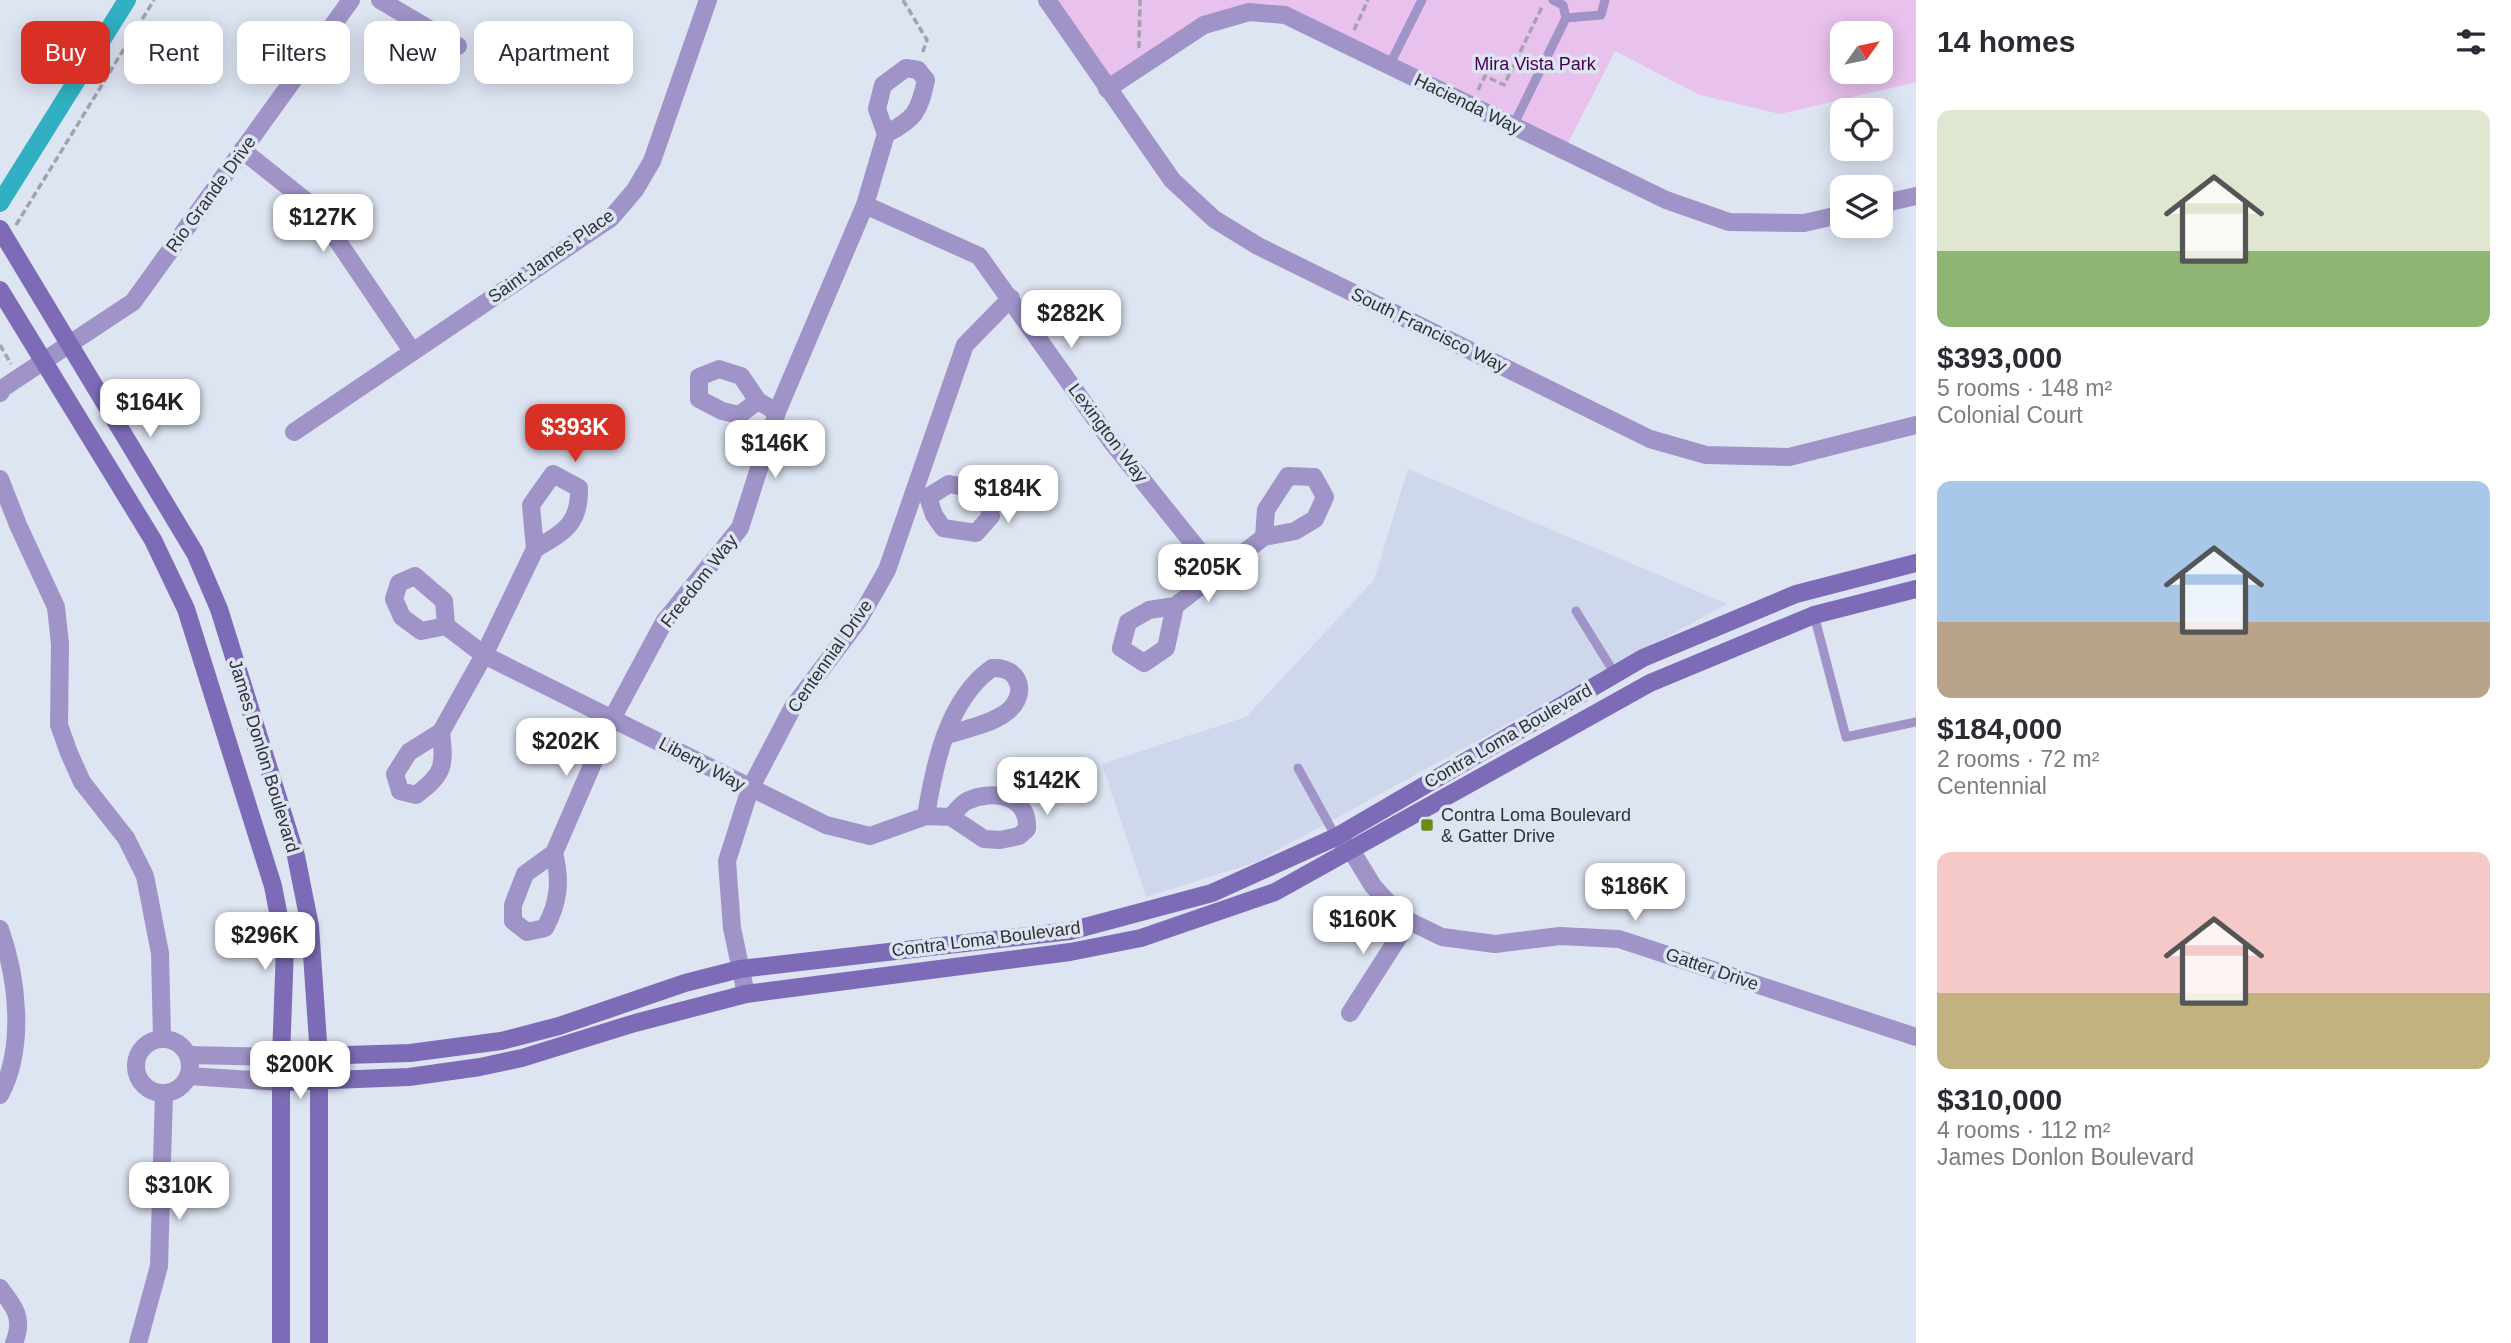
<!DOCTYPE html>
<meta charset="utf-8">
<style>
:root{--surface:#fff;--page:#f2f2f3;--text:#2b2b33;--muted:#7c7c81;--accent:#d93025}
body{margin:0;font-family:Helvetica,sans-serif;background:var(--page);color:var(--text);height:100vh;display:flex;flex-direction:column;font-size:26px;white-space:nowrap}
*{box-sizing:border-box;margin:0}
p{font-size:23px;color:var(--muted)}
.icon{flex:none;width:38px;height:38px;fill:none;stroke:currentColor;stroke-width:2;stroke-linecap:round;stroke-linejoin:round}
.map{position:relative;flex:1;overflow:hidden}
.panel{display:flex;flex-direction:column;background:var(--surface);width:595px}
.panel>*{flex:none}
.hud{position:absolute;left:21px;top:21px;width:665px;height:63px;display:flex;gap:14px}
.needle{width:46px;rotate:57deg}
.buttons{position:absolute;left:1830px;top:21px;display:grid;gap:14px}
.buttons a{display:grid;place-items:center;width:63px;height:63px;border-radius:14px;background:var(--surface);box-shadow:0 4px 18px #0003;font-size:35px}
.price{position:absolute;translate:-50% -60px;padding:0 16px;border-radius:14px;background:#fff;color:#222;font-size:23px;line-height:46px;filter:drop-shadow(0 2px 4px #0008)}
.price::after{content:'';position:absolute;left:50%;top:42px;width:21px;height:16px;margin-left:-10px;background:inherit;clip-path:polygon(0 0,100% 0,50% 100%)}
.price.on{background:var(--accent);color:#fff}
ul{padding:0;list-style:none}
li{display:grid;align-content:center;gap:14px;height:371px;padding:0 21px}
li span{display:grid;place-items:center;height:217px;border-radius:14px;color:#555}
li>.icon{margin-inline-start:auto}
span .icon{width:126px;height:126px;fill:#fffc;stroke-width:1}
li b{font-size:30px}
h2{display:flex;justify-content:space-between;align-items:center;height:84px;padding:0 21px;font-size:30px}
.chip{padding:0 24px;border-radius:14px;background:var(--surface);box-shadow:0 4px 18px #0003;font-size:24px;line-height:63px}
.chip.on{background:var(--accent);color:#fff}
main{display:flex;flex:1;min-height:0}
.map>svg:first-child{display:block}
</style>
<main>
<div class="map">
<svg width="1916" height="1343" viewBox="0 0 1916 1343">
<rect width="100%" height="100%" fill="#dde4f2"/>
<path fill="#ced7ec" d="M1408 469 1727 604 1254 863 1146 897 1102 764 1246 717 1374 580Z"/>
<path fill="#e8c1ed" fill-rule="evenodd" d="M1047 0H1916V82L1780 114 1700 95 1615 51 1564 151 1285 15 1204 25 1107 89ZM1843 33H1881V72H1843Z"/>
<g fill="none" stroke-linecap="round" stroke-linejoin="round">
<path stroke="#30b0c2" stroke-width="18" d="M0 203 127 0"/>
<g stroke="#9fa4af" stroke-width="3.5" stroke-dasharray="7 3.5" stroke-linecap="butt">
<path d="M903 0 927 40 922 54"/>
<path d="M1354 30 1368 0"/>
<path d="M1139 48 1140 0"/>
<path d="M1478 90 1485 76 1504 85 1543 5"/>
<path d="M16 225 154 0"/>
<path d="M0 345 11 364"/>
</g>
<g stroke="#9f93c7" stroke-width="9">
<path d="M1553 0 1563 5 1566 18"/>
<path d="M1389 66 1422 0"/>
<path d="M1513 126 1566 18 1601 15 1605 0"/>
<path d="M1576 611 1615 674"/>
<path d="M1814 615 1846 737 1916 722"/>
<path d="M1298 768 1336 837"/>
</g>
<g stroke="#9f93c7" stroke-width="18">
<path d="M380 0 458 46"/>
<path d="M1047 0 1172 180 1214 219 1258 246 1650 439 1706 455 1789 457 1916 425"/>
<path d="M1107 89 1204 25 1249 12 1285 15 1666 200 1729 222 1804 223 1843 214"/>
<path d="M242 150 316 209 412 351"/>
<path d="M1881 204 1916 196"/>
<path d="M865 205 979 256 1111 441 1216 572"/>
<path d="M0 393 3 388 133 302 351 0"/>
<path d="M758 401 739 415 722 411 699 399V377L719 369 741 376 758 401 777 412"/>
<path d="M294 432 611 218 635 190 652 161 708 0"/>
<path d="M0 479 18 525 56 607 60 644 59 725 69 753 82 782 126 838 145 876 160 953 162 1038"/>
<path d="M949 484 964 487 987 502 991 516 976 533 943 528 934 515 928 497Z"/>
<path d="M1175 606 1166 648 1144 663 1121 648 1128 622 1149 610 1175 606 1264 537 1295 531 1315 519 1325 497 1314 477 1288 476 1266 510 1264 537"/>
<path d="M446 626 421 631 402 617 394 599 399 583 415 576 444 601 446 626 484 655 826 825 870 836 926 816 951 817 984 839 1000 840 1019 836 1027 829C1029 795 993 789 967 801 961 804 955 812 951 817"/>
<path d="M441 732C445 766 444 774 416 795L400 791 395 774 409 752 441 732 484 655 535 549 531 505 553 474 579 488C580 524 564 532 535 549"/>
<path d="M926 816C934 766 947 700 992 668 1022 666 1029 698 1004 714 988 725 965 729 947 735"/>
<path d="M1341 841 1351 850 1373 886 1393 908 1409 921 1442 937 1495 944 1560 936 1619 939 1916 1037"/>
<path d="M554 853C561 880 559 903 545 928L527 932 513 921V905L525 874 554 853 613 717 664 622 740 528 777 412 865 205 886 134 877 109 883 85 906 68 918 70 926 80C919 112 915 119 886 134"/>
<path d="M0 929C17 977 26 1047 0 1095"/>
<path d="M746 994 732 928 727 861 750 789 793 707 858 621 887 570 965 345 1011 298"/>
<path d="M1350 1013 1409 921"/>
<circle cx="163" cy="1066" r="27"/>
<path d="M188 1055 281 1057"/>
<path d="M189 1076 281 1082"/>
<path d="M0 1288C15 1307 24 1319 14 1343"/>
<path d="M138 1343 159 1266 164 1093"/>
</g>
<g stroke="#7e6bb7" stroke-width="18">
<path d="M0 229 195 553 219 609 296 856 310 926 319 1056V1343"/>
<path d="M0 290 153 540 186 609 273 886 285 948 281 1057V1343"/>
<path d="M281 1057 410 1053 501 1041 559 1026 685 983 740 969 1070 931 1212 893 1336 837 1643 658 1796 594 1916 563"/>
<path d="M281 1082 409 1077 480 1067 522 1058 635 1023 746 994 1070 952 1141 938 1275 892 1650 683 1814 615 1916 589"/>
</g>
</g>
<rect fill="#6a8c11" stroke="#dde4f2" stroke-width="2.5" x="1420" y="818" width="14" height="14" rx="3.5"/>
<g text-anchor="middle" stroke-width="7" stroke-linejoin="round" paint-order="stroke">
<g font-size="18" fill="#470051" stroke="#dde4f2">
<text x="1535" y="70">Mira Vista Park</text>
</g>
<g font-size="18" fill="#2e3136" stroke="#dde4f2">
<text transform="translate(1468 104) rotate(26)" y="6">Hacienda Way</text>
<text transform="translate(211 194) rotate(-54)" y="6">Rio Grande Drive</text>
<text transform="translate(551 256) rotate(-35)" y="6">Saint James Place</text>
<text transform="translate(1429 330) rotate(26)" y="6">South Francisco Way</text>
<text transform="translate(1108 433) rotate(53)" y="6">Lexington Way</text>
<text transform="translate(699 581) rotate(-52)" y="6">Freedom Way</text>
<text transform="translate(830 656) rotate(-55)" y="6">Centennial Drive</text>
<text transform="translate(1508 736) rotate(-30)" y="6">Contra Loma Boulevard</text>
<text transform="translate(264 756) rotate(73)" y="6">James Donlon Boulevard</text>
<text transform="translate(702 764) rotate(28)" y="6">Liberty Way</text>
<text transform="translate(986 939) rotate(-7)" y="6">Contra Loma Boulevard</text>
<text transform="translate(1712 969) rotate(19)" y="6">Gatter Drive</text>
</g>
<g font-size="18" fill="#2e3136" stroke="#dde4f2" text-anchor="start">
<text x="1441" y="821">Contra Loma Boulevard<tspan x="1441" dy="21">&amp; Gatter Drive</tspan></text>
</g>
</g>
</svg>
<div class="buttons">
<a><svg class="needle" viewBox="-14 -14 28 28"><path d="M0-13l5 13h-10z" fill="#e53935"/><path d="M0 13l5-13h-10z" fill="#7c7c81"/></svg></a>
<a><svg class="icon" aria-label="locate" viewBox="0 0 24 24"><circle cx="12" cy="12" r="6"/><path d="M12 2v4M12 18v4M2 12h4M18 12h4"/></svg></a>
<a><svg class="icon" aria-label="layers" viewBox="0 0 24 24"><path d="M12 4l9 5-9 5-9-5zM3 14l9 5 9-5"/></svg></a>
</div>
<b class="price" style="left:323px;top:254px">$127K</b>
<b class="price" style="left:1071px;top:350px">$282K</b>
<b class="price" style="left:150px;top:439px">$164K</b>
<b class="price on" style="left:575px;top:464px">$393K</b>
<b class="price" style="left:775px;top:480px">$146K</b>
<b class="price" style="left:1008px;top:525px">$184K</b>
<b class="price" style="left:1208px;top:604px">$205K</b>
<b class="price" style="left:566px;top:778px">$202K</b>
<b class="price" style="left:1047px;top:817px">$142K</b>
<b class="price" style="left:1635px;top:923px">$186K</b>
<b class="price" style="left:1363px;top:956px">$160K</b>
<b class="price" style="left:265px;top:972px">$296K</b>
<b class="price" style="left:300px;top:1101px">$200K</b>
<b class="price" style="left:179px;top:1222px">$310K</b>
<div class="hud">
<a class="chip on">Buy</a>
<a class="chip">Rent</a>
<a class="chip">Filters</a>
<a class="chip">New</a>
<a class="chip">Apartment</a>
</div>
</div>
<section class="panel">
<h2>14 homes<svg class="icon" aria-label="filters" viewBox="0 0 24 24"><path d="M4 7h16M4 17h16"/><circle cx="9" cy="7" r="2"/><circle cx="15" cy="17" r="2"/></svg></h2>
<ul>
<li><span style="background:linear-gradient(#dfe7d0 65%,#8fb573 0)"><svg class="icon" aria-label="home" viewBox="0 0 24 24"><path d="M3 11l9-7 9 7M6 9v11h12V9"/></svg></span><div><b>$393,000</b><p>5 rooms · 148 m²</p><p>Colonial Court</p></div></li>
<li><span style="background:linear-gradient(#a9c7e8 65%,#b9a48a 0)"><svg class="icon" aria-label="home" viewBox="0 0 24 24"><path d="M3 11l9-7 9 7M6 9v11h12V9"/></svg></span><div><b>$184,000</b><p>2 rooms · 72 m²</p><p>Centennial</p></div></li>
<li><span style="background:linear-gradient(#f6c9c9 65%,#c2b280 0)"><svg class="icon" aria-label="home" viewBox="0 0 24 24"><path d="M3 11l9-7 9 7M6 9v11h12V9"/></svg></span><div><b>$310,000</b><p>4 rooms · 112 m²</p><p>James Donlon Boulevard</p></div></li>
</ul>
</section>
</main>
